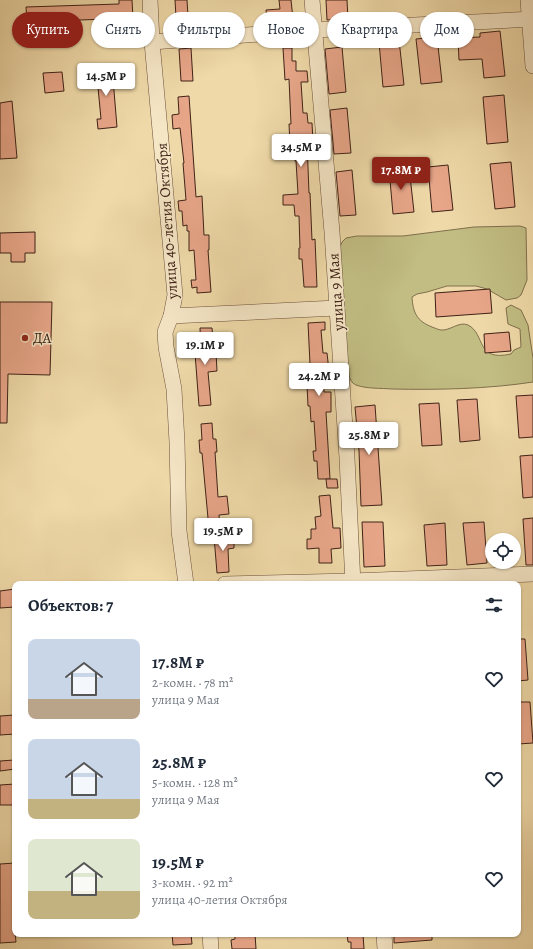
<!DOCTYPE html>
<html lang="ru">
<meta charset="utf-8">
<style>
:root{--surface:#fff;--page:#f6f6f7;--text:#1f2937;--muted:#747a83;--accent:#8f2418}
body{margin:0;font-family:Alegreya,serif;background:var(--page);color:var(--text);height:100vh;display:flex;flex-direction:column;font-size:15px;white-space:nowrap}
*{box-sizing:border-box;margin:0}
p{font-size:13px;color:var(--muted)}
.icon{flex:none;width:22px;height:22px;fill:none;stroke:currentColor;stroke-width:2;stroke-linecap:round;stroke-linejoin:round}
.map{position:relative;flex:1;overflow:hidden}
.side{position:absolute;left:12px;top:581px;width:509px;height:356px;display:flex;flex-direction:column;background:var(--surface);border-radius:8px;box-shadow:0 1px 3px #0004}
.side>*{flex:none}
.guide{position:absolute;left:12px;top:12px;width:509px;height:36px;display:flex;gap:8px}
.buttons{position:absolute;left:485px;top:533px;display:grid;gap:8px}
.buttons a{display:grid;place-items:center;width:36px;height:36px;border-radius:50%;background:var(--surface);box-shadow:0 1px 3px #0004;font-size:20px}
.price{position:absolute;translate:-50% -34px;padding:0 9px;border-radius:4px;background:#fff;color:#222;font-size:13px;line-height:26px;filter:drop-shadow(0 1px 2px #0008)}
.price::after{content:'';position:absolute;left:50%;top:24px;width:12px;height:9px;margin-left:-6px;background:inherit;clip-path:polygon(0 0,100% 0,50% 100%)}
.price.active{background:var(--accent);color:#fff}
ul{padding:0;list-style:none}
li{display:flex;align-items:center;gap:12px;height:100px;padding:0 16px}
li span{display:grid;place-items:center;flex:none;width:112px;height:80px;border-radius:8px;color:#555}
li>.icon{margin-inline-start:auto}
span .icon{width:48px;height:48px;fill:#fffc;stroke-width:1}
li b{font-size:17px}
h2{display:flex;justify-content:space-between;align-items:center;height:48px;padding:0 16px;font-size:17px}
.chip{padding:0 14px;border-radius:18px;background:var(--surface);box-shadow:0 1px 3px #0004;font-size:14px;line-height:36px}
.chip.active{background:var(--accent);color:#fff}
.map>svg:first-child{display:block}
</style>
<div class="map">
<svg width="533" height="949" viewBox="0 0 533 949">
<rect width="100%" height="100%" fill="#efd9a8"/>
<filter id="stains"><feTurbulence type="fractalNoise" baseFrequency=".005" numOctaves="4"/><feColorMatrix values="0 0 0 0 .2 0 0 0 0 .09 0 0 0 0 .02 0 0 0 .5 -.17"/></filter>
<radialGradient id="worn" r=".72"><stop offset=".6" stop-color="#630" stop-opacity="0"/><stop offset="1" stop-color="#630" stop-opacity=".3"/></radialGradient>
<path fill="#c1bd83" stroke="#80704d" d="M520 226 526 228 527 280 521 295 517 298 506 300 487 289 476 286H447L427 292 417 294 412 297C413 313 417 321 432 327 435 328 439 330 441 330 450 331 459 321 468 325 486 334 475 362 511 354L514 350 521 347 520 329 508 324 506 308 511 305 521 310 528 325 533 358V382C488 389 438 390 392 389 381 388 367 389 356 385 351 383 350 378 347 373L340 247 342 242 346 238 357 236H403L474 227Z"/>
<g fill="#e8a689" stroke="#3f2217">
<path d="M119 0H132L133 18 27 22 26 7 119 4Z"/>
<path d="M175 0H187L188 16 176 17Z"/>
<path d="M279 0H291L293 19 267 21 266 10 280 9Z"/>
<path d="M326 0H347L348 19 327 20Z"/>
<path d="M500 31 505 76 484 78 482 59 459 60 458 38 480 37V33Z"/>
<path d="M437 37 442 82 421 84 416 39Z"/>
<path d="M399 40 404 85 383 87 379 42Z"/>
<path d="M342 47 346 92 329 94 325 49Z"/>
<path d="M191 48 193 81H181L179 49Z"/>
<path d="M283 48H292V61H296V71H307L308 82H301L303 113H307L308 123H312L313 142H307L309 193H310L312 240 315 239 317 287H304L302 259H299V248H300L299 216H295L294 205H283V195L298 194 296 161H295V155H288L287 145 290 144 289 124H291L289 79 285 80Z"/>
<path d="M112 67 117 127 98 129 97 119H101L97 77 92 78 91 69Z"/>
<path d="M62 72 64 91 45 93 43 73Z"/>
<path d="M504 95 508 142 487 144 483 97Z"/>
<path d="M189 96 196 197 202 196 204 235H209V250H208L211 292 197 293V287L192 288 191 280H196L194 250 189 251V231H187V225L183 226 182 211H179L178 201 186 200 183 163H184L180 128 173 129 172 115 179 114 178 97Z"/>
<path d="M12 101 17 158 0 159V103Z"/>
<path d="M347 108 351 153 334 154 330 110Z"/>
<path d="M511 162 515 207 495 209 490 164Z"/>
<path d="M448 165 453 210 432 212 428 167Z"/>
<path d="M409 167 414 212 393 214 389 169Z"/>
<path d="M352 170 356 215 340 216 336 172Z"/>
<path d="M35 232V253H25V262H11V253H0V233Z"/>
<path d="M490 289 492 313 436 317 435 293Z"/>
<path d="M0 302H52L50 375 8 374 7 423H0Z"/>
<path d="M325 322V330H321L323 353H327L329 371 323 372 324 392H331V412H326L330 479H318L317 461H314L313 451H316L314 421 311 422 310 406H308L306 364H310L308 323Z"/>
<path d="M200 328H212L214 352H216L217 371 208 372 211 405 199 406 195 353 201 352Z"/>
<path d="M509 332 511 351 485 353 484 334Z"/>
<path d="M533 395V437L519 438 516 396Z"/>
<path d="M477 399 480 440 460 442 457 400Z"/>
<path d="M439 403 442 445 422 446 419 404Z"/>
<path d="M375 405 382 505 361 506 359 451 355 407Z"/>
<path d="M212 423 213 439H216L217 452H215L218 497 227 496 229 514 219 515 220 529H209L202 453H200L199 440H202L201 424Z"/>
<path d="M533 455V497L523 498 520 456Z"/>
<path d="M326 479H337L338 488H327Z"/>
<path d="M330 495 333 528H340L341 548 331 549 332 563H319V548L307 549V539H311V529H316L315 517 321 516 319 496Z"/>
<path d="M533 518V565H526L523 519Z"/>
<path d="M362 522H383L385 566 364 567Z"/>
<path d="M484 522 487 563 467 565 463 523Z"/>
<path d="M445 523 447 565 427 566 424 525Z"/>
<path d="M234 535V548L228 549 229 572 217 573 214 536Z"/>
<path d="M15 589V607L0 608V591Z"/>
<path d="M518 639H525L528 680 518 681Z"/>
<path d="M518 702H530L533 743 518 744Z"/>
<path d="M15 715V734L0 735V716Z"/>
<path d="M14 760 15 769 0 771V761Z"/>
<path d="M15 784V805H0V785Z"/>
<path d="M15 863V911L13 912 16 942 0 943V864Z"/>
<path d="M172 934H191L192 944 173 945Z"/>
<path d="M235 934H255L256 949H232L231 940 235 939Z"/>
<path d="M347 934H363L364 949H351V942H348Z"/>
<path d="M394 934H432V940L394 943Z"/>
</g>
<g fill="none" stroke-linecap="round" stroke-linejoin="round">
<g stroke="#6b503b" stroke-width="16">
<g id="minor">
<path d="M150 0 152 42 175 295 171 316 165 332 166 347 174 389 177 442 179 531 186 584"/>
<path d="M312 0 332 232 342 383 347 458 353 584"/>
<path d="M528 0 533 66"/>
<path d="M152 42 314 30 533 19"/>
<path d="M171 316 337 308"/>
<path d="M225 584 352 581 533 574"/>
<path d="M210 934 211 949"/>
<path d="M384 934 385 949"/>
</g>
</g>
<use href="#minor" stroke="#f5e6c6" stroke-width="15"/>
</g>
<circle fill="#8f2418" stroke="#f5e6c6" stroke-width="1.5" cx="25" cy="338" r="4"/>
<g text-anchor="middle" stroke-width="3" stroke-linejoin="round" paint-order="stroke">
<g font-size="15" fill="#3f2217" stroke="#f5e6c6">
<text transform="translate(167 221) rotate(-94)" y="5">улица 40-летия Октября</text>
<text transform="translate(336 292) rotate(-94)" y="5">улица 9 Мая</text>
</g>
<g font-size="15" fill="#3f2217" stroke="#f5e6c6" text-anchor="start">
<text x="33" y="343">ДА</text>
</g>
</g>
<rect width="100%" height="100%" filter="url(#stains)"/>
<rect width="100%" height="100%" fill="url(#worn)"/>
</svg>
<div class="buttons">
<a><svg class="icon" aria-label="locate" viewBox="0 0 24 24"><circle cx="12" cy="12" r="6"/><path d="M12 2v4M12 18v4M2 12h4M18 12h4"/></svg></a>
</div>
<b class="price" style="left:106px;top:97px">14.5M ₽</b>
<b class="price" style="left:301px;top:168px">34.5M ₽</b>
<b class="price active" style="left:401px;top:191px">17.8M ₽</b>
<b class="price" style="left:205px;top:366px">19.1M ₽</b>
<b class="price" style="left:319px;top:397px">24.2M ₽</b>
<b class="price" style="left:369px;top:456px">25.8M ₽</b>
<b class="price" style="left:223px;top:552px">19.5M ₽</b>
<div class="guide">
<a class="chip active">Купить</a>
<a class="chip">Снять</a>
<a class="chip">Фильтры</a>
<a class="chip">Новое</a>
<a class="chip">Квартира</a>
<a class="chip">Дом</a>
</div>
<section class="side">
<h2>Объектов: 7<svg class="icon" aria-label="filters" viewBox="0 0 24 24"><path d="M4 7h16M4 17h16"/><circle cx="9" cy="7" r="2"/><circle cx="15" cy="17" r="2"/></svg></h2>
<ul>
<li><span style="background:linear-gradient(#c9d6e8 75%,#b9a48a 0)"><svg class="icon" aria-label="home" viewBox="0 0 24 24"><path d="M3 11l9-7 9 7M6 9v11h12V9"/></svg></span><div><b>17.8M ₽</b><p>2-комн. · 78 m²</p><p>улица 9 Мая</p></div><svg class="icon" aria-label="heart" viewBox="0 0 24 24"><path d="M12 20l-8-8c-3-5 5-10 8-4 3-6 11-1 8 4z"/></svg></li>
<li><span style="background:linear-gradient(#c9d6e8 75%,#c2b280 0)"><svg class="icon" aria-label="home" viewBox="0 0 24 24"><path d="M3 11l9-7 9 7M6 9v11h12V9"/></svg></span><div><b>25.8M ₽</b><p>5-комн. · 128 m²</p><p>улица 9 Мая</p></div><svg class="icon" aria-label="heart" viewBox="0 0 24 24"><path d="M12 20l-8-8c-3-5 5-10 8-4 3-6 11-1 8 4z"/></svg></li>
<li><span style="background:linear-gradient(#dfe7d0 65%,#c2b280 0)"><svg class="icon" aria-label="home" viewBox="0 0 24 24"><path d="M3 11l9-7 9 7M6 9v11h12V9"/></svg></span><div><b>19.5M ₽</b><p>3-комн. · 92 m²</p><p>улица 40-летия Октября</p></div><svg class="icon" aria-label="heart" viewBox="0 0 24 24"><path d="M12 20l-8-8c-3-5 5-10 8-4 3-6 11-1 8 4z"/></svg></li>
</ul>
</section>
</div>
